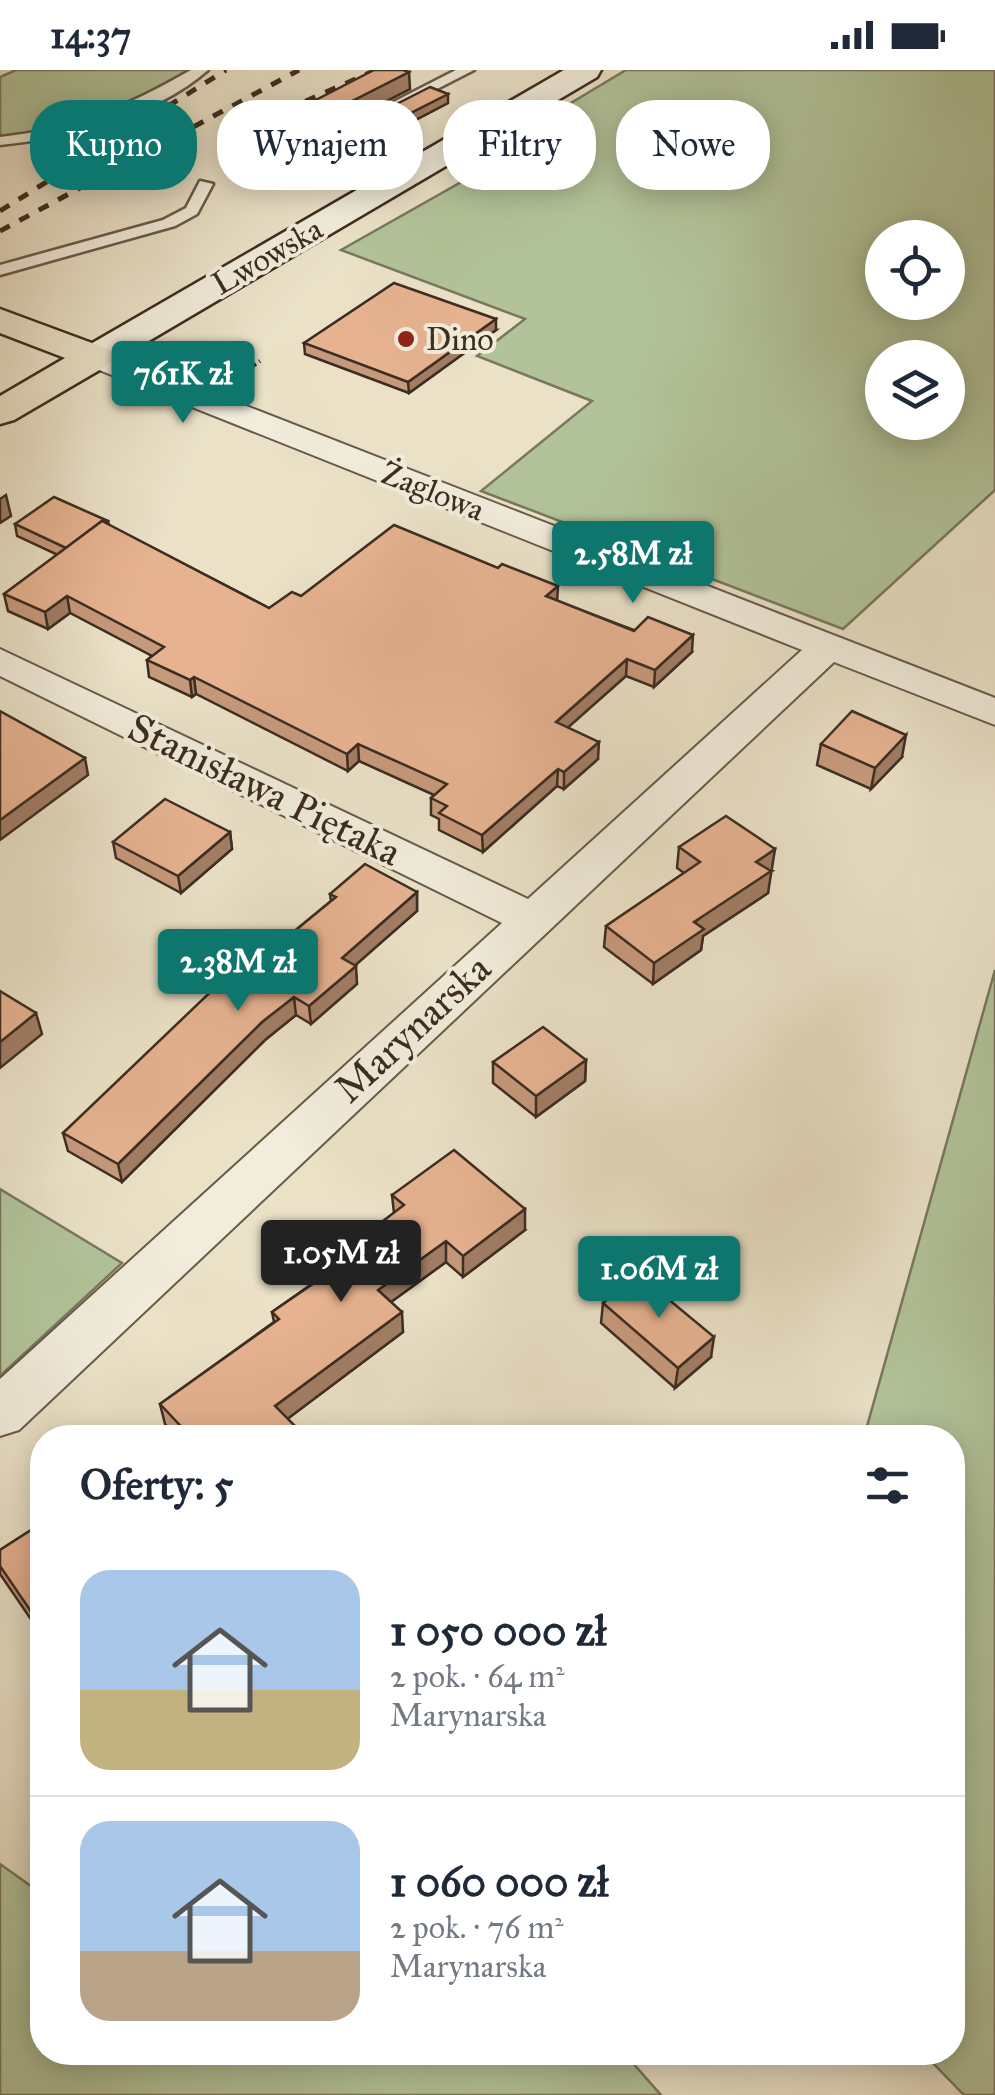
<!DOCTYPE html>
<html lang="pl">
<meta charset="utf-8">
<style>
:root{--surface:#fff;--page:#f2f2f3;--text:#1f2937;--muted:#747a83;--line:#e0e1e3;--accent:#0f766e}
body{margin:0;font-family:"IM FELL Great Primer",serif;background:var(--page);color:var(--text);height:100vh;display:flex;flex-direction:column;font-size:38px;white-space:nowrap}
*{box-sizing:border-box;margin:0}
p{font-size:32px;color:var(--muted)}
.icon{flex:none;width:55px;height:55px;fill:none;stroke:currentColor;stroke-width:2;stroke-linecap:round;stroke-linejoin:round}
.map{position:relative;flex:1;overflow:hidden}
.panel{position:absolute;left:30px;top:1355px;width:935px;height:640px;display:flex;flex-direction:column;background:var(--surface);border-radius:40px;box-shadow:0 5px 25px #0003}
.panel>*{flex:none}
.guide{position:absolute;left:30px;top:30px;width:935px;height:90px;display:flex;gap:20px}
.tools{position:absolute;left:865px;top:150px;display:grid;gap:20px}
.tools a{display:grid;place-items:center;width:100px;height:100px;border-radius:50%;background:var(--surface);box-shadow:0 5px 25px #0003;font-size:50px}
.price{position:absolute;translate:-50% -85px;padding:0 22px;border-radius:10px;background:var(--accent);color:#fff;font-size:32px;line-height:65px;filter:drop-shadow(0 2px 5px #0008)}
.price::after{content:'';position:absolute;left:50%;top:60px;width:30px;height:22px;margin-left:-15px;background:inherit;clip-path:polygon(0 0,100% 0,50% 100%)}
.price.active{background:#222;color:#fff}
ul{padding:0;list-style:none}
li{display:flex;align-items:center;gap:30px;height:250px;padding:0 50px}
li+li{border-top:2px solid var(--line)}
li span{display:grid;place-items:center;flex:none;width:280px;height:200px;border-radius:30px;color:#555}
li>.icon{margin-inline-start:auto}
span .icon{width:120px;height:120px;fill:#fffc;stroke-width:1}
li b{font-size:42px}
h2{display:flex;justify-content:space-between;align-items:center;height:120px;padding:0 50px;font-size:42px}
.tag{padding:0 35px;border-radius:40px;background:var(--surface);box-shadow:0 5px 25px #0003;font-size:35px;line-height:90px}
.tag.active{background:var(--accent);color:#fff}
.status{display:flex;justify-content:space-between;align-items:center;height:70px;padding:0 50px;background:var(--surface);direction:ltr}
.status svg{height:28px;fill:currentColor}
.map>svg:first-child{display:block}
</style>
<div class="status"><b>14:37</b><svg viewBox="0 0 49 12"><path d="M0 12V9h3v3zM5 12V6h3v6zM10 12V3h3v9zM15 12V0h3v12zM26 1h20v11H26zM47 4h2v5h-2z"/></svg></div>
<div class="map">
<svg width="995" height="2025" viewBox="0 0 995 2025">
<rect width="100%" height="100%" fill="#eae1c7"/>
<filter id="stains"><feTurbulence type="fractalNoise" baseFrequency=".002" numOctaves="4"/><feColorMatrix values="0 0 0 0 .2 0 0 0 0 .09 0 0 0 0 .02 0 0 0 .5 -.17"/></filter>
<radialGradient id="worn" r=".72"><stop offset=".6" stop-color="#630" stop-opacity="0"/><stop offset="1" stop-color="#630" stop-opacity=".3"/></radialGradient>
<g fill="#b2c399" stroke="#78785d" stroke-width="2.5" fill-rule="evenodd">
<path d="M16 0H196C124 40 84 60 0 67V7Z"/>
<path d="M626 0H995V420L843 559 481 421 592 331 477 286 525 249 341 180 477 103 464 97ZM882 168H948V232H882ZM882 288H948V352H882Z"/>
<path d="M995 900V2025H964L923 1983 952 1982V1368L864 1367Z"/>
<path d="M0 1119 122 1193 0 1306Z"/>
<path d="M0 1794 42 1824V1982L624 1983 661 2025H0Z"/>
</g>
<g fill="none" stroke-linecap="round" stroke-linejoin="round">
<g stroke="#685a4a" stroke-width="5">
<g id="lane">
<path d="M191 0H208C154 47 70 68 0 75V67C76 59 126 37 191 0Z"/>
<path d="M456 0H474L304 87 292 84Z"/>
<path d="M200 111 213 114 197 144 175 156 0 205V195L163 150 186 138Z"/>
</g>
</g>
<g stroke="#685a4a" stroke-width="4">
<path id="street" d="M95 277 995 628V655L834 592 19 1360 0 1366V1309L502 853 0 606V579L528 829 802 580 84 294 79 287 84 280Z"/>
</g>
<g stroke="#3d2d21" stroke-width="5">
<path id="secondary" d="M564 0H601L597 7 108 295 95 298 82 295 76 287 82 279Z"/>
</g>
<g stroke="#3d2d21" stroke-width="5">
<path id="primary" d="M0 239 108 279 114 287 108 295 14 350 0 354V326L65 288 0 263Z"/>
</g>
<path stroke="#3d2d21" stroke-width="4" stroke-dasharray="5 4" stroke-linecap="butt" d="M237 307 260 291"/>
<use href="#lane" fill="#f1ecdb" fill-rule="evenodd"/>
<use href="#street" fill="#f1ecdb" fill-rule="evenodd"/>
<use href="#secondary" fill="#f1ecdb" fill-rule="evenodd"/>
<use href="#primary" fill="#eae1c7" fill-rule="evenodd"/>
<g stroke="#3d2d21" stroke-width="5" stroke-dasharray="11 11" stroke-linecap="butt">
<path d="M265 49 376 0"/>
<path d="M0 141 226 0"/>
<path d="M0 161 299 0"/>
</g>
</g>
<g fill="#c6997c" stroke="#3d2d21" stroke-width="2.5">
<path d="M410 19 302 74 280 66 279 49Z"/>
<path d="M448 33 341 89 322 82V72Z"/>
<path d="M496 260 409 323 305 284 304 273Z"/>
<path d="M108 451 109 455 269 538 301 526 557 531 692 582 654 617 626 606 568 657 598 689 564 719 557 716 483 782 439 760V749L431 745V728L434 725 359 691 348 701 196 624 192 627 149 607 147 590 152 586 70 543 48 559 8 541 4 524 58 485 17 466 15 454Z"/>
<path d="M821 674 902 687 871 719 817 695Z"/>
<path d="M230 762 232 779 181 823 116 788 113 772Z"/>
<path d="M679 777 772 801 770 802 768 823 703 866 701 880 653 914 604 877 606 856 684 803 677 798Z"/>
<path d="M417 822V841L355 895 357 914 311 954 296 945 265 970 122 1112 68 1081 63 1063 257 892 331 831 330 824Z"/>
<path d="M586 990 585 1011 536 1047 493 1013V992Z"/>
<path d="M392 1125 525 1160 463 1207 446 1192 391 1232 403 1262 287 1349 301 1362V1368H178L165 1354 160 1334 274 1252 272 1242 316 1211 315 1203 394 1143Z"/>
<path d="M603 1233 711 1287 675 1318 601 1253Z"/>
<path d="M42 1453V1555L37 1558 0 1504V1480Z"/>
</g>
<g fill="#a17d65" stroke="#3d2d21" stroke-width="2.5">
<path d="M409 2 410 19 302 74 301 57Z"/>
<path d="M448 24V33L341 89 340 79Z"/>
<path d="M496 249V260L409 323 408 312Z"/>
<path d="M6 425 11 446 0 453V429Z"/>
<path d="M558 516 557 533 546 526Z"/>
<path d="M67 526 70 543 48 559 45 542Z"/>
<path d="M693 565 692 582 654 617 655 600Z"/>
<path d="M627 589 626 606 555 669 556 652Z"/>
<path d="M194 607 196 624 192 627 190 610Z"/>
<path d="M906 665 902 687 871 719 875 698Z"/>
<path d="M599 672 598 689 564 719V702Z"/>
<path d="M358 674 359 691 348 701 347 684Z"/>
<path d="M85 688 88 705 0 770V750Z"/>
<path d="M558 699 557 716 483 782 482 765Z"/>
<path d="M230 762 232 779 181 823 178 806Z"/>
<path d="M775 779 768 823 703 866 701 880 653 914 654 893 756 792Z"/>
<path d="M417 822V841L343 906 342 888Z"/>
<path d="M356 896 357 914 311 954 309 936Z"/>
<path d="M294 927 296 945 265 970 122 1112 118 1094 262 952Z"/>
<path d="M36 943 42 964 0 998V972Z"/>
<path d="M586 990 585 1011 536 1047V1026Z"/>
<path d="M525 1139V1160L463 1207V1186Z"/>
<path d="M446 1171V1192L380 1240 378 1220Z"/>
<path d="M402 1242 403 1262 278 1356 275 1336Z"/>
<path d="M714 1267 711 1287 675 1318 678 1298Z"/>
<path d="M42 1532V1555L37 1558 30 1540Z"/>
</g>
<g fill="#e6b290" stroke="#3d2d21" stroke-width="2.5">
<path d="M374 0H403L409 2 301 57 279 49Z"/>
<path d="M430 17 448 24 340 79 322 72Z"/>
<path d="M394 213 496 249 408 312 304 273Z"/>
<path d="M54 427 108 451 106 453 102 451 66 478 15 454Z"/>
<path d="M102 451 269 538 292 522 301 526 394 455 498 498 502 494 558 516 546 526 634 561 648 547 693 565 655 600 627 589 556 652 599 672 564 702 558 699 482 765 439 743 447 736 431 728 447 714 358 674 347 684 194 607 190 610 147 590 164 577 67 526 45 542 4 524Z"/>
<path d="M0 641 85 688 0 750Z"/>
<path d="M852 641 906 665 875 698 821 674Z"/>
<path d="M165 729 230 762 178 806 113 772Z"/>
<path d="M726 746 775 779 756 792 771 801 694 852 704 859 654 893 606 856 700 792 679 777Z"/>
<path d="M365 794 417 822 342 888 356 896 309 936 294 927 262 952 118 1094 63 1063 247 887 257 892 336 827 330 824Z"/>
<path d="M0 921 36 943 0 972Z"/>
<path d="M543 957 586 990 536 1026 493 992Z"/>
<path d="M454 1080 525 1139 463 1186 446 1171 378 1220 402 1242 275 1336 301 1362 293 1368H192L160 1334 279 1249 272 1242 320 1209 315 1203 404 1135 392 1125Z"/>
<path d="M638 1204 714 1267 678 1298 603 1233Z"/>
<path d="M42 1453V1532L30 1540 0 1496V1480Z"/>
</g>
<circle fill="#8f2418" stroke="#f1ecdb" stroke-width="4" cx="406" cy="269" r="10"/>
<g text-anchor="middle" stroke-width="8" stroke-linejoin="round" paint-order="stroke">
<g font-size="32" fill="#3d2d21" stroke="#f1ecdb">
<text transform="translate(267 186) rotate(-30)" y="11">Lwowska</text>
<text transform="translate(433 421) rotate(22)" y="11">Żaglowa</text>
</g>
<g font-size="32" fill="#3d2d21" stroke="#f1ecdb" text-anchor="start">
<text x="426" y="280">Dino</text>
</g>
<g font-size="40" fill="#3d2d21" stroke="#f1ecdb">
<text transform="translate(265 719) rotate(26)" y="14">Stanisława Piętaka</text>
<text transform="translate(412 958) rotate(-43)" y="14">Marynarska</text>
</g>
</g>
<rect width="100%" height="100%" filter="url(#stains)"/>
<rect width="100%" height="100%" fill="url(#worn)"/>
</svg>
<div class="tools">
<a><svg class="icon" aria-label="locate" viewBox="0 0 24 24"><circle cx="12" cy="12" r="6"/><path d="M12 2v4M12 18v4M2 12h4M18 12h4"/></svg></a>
<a><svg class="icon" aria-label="layers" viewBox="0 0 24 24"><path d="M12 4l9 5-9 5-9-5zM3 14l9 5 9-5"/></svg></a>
</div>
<b class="price" style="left:183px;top:356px">761K zł</b>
<b class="price" style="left:633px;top:536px">2.58M zł</b>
<b class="price" style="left:238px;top:944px">2.38M zł</b>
<b class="price active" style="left:341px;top:1235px">1.05M zł</b>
<b class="price" style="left:659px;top:1251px">1.06M zł</b>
<div class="guide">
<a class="tag active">Kupno</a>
<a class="tag">Wynajem</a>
<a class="tag">Filtry</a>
<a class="tag">Nowe</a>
</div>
<section class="panel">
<h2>Oferty: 5<svg class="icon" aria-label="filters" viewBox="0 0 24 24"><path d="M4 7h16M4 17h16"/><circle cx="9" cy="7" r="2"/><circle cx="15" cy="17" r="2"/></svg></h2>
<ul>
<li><span style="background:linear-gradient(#a9c7e8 60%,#c2b280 0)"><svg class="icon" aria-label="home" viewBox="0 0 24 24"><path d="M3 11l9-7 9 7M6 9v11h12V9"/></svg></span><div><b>1 050 000 zł</b><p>2 pok. · 64 m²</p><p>Marynarska</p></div></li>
<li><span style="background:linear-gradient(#a9c7e8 65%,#b9a48a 0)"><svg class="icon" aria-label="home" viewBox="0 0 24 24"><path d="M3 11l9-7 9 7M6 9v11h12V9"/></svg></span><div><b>1 060 000 zł</b><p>2 pok. · 76 m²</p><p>Marynarska</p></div></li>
</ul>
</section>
</div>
